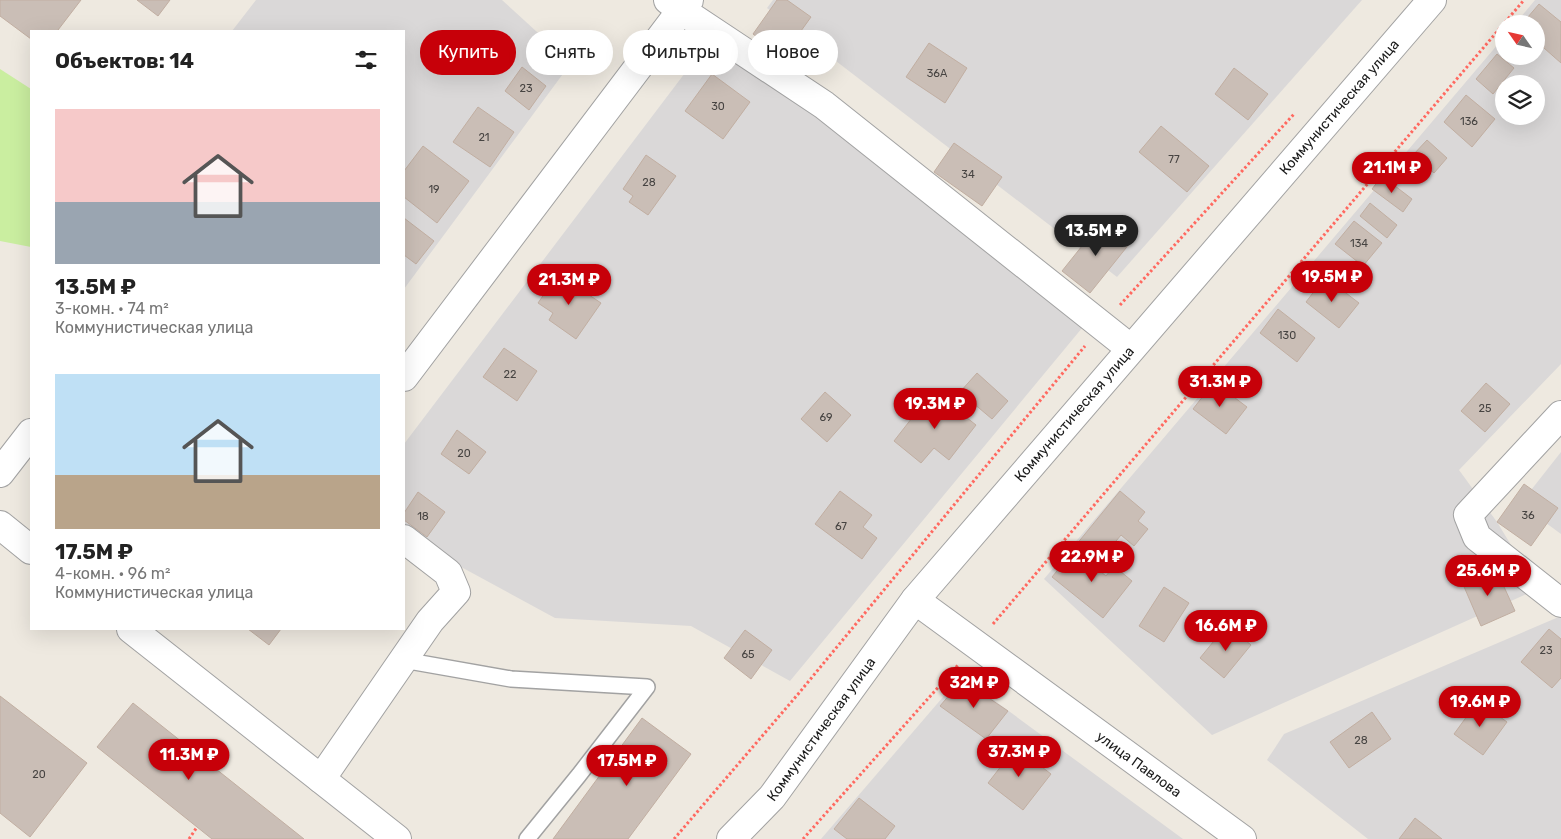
<!DOCTYPE html>
<html lang="ru">
<meta charset="utf-8">
<style>
:root{--surface:#fff;--page:#f6f6f6;--text:#222;--muted:#767676;--accent:#c70009}
body{margin:0;font-family:Rubik,sans-serif;background:var(--page);color:var(--text);height:100vh;display:flex;flex-direction:column;font-size:19px;white-space:nowrap}
*{box-sizing:border-box;margin:0}
p{font-size:16px;color:var(--muted)}
.icon{flex:none;width:28px;height:28px;fill:none;stroke:currentColor;stroke-width:2;stroke-linecap:round;stroke-linejoin:round}
.map{position:relative;flex:1;overflow:hidden}
.side{position:absolute;left:30px;top:30px;width:375px;height:600px;display:flex;flex-direction:column;background:var(--surface);border-radius:0px;box-shadow:0 5px 20px #0002}
.side>*{flex:none}
.guide{position:absolute;left:420px;top:30px;width:475px;height:45px;display:flex;gap:10px}
.needle{width:32px;rotate:304deg}
.controls{position:absolute;left:1495px;top:15px;display:grid;gap:10px}
.controls a{display:grid;place-items:center;width:50px;height:50px;border-radius:50%;background:var(--surface);box-shadow:0 5px 20px #0002;font-size:25px}
.price{position:absolute;translate:-50% -42px;padding:0 11px;border-radius:18px;background:var(--accent);color:#fff;font-size:16px;line-height:32px;filter:drop-shadow(0 1px 2px #0008)}
.price::after{content:'';position:absolute;left:50%;top:30px;width:15px;height:11px;margin-left:-8px;background:inherit;clip-path:polygon(0 0,100% 0,50% 100%)}
.price.selected{background:#222;color:#fff}
ul{padding:0;list-style:none}
li{display:grid;align-content:center;gap:10px;height:265px;padding:0 25px}
li span{display:grid;place-items:center;height:155px;border-radius:0px;color:#555}
li>.icon{margin-inline-start:auto}
span .icon{width:90px;height:90px;fill:#fffc;stroke-width:1}
li b{font-size:21px}
h2{display:flex;justify-content:space-between;align-items:center;height:60px;padding:0 25px;font-size:21px}
.tag{padding:0 18px;border-radius:22px;background:var(--surface);box-shadow:0 5px 20px #0002;font-size:18px;line-height:45px}
.tag.selected{background:var(--accent);color:#fff}
.map>svg:first-child{display:block}
</style>
<div class="map">
<svg width="1561" height="839" viewBox="0 0 1561 839">
<rect width="100%" height="100%" fill="#eee9e0"/>
<g fill="#dad8d8" fill-rule="evenodd">
<path d="M256 0H502L571 63 404 289V31H232Z"/>
<path d="M773 0H1362L1117 277 767 8Z"/>
<path d="M1535 0H1561V364L1459 470 1497 522 1538 589 1212 735 1044 579 1504 37V56H1536V24H1515ZM1504 84H1536V116H1504Z"/>
<path d="M719 28 1092 316 790 681 691 626 555 618 404 536V444Z"/>
<path d="M1561 452V534L1520 504Z"/>
<path d="M1561 616V839H1368L1267 760 1284 734Z"/>
<path d="M961 676 1183 839H821Z"/>
</g>
<path fill="#caeea0" d="M0 69 31 89V247L0 241Z"/>
<g fill="#cabeb6" stroke="#c1aea1">
<path d="M0 0H81L58 30 60 31H31V39L0 16Z"/>
<path d="M137 0H170L158 16Z"/>
<path d="M777 0H787L811 17 783 56 753 34Z"/>
<path d="M1539 4 1561 22V63L1536 41V24H1522Z"/>
<path d="M929 43 967 68 945 103 906 77Z"/>
<path d="M1497 54 1514 68 1493 94 1476 79Z"/>
<path d="M522 67 546 86 529 110 505 91Z"/>
<path d="M1234 68 1268 94 1248 120 1215 94Z"/>
<path d="M712 74 750 102 723 139 685 111Z"/>
<path d="M1466 95 1495 119 1472 147 1444 122Z"/>
<path d="M478 107 514 132 490 167 453 142Z"/>
<path d="M1161 126 1209 166 1187 192 1139 152Z"/>
<path d="M1427 140 1447 158 1434 173 1413 155Z"/>
<path d="M954 143 1002 177 982 206 934 172Z"/>
<path d="M423 146 469 181 437 223 404 197V171Z"/>
<path d="M646 155 676 176 648 215 629 202 633 196 623 189Z"/>
<path d="M1382 176 1412 199 1403 212 1372 189Z"/>
<path d="M1370 203 1397 225 1387 238 1360 216Z"/>
<path d="M404 218 434 241 416 264 404 255Z"/>
<path d="M1102 221 1130 243 1090 293 1062 271Z"/>
<path d="M1354 221 1382 243 1363 266 1335 244Z"/>
<path d="M558 274 601 303 576 339 549 320 553 313 538 303Z"/>
<path d="M1325 277 1359 303 1339 328 1306 302Z"/>
<path d="M1278 309 1315 338 1297 362 1260 333Z"/>
<path d="M504 348 537 371 517 401 483 377Z"/>
<path d="M977 373 1008 401 992 419 960 392Z"/>
<path d="M1214 382 1247 407 1226 434 1193 409Z"/>
<path d="M1486 383 1510 404 1485 432 1461 411Z"/>
<path d="M933 391 976 425 949 460 934 448 921 463 894 441Z"/>
<path d="M825 392 851 415 827 442 801 419Z"/>
<path d="M457 430 486 452 469 474 441 454Z"/>
<path d="M1524 484 1558 508 1531 546 1497 522Z"/>
<path d="M840 491 872 515 863 527 877 538 862 559 815 524Z"/>
<path d="M1120 491 1145 512 1138 521 1148 529 1134 546 1121 535 1098 563 1076 545Z"/>
<path d="M418 492 445 512 427 537 404 520V513Z"/>
<path d="M1074 550 1106 576 1114 566 1132 581 1103 618 1052 577Z"/>
<path d="M1495 567 1515 611 1481 626 1462 582Z"/>
<path d="M1164 587 1189 603 1164 642 1139 626Z"/>
<path d="M1227 625 1251 645 1224 678 1200 658Z"/>
<path d="M248 629H281L269 645Z"/>
<path d="M1549 629 1561 639V678L1552 688 1521 662Z"/>
<path d="M745 630 772 650 751 679 724 658Z"/>
<path d="M962 680 1008 711 986 739 940 706Z"/>
<path d="M0 696 87 763 30 837 0 813Z"/>
<path d="M1478 701 1507 722 1483 755 1454 734Z"/>
<path d="M133 703 304 839H212L97 747Z"/>
<path d="M1372 712 1391 739 1349 768 1330 742Z"/>
<path d="M642 718 691 754 628 839H553Z"/>
<path d="M1016 747 1051 774 1023 810 988 783Z"/>
<path d="M859 798 895 826 885 839H847L834 829Z"/>
<path d="M1415 818 1442 839H1399Z"/>
</g>
<g fill="none" stroke-linecap="round" stroke-linejoin="round">
<g stroke="#a2a2a2" stroke-width="18">
<path id="lane" d="M403 660 511 679 647 687 579 775 527 839"/>
</g>
<g stroke="#a2a2a2" stroke-width="30">
<g id="street">
<path d="M668 0 681 10 824 105 1130 348"/>
<path d="M404 377 689 0"/>
<path d="M1561 415 1468 515 1477 537 1561 603"/>
<path d="M0 473 31 433"/>
<path d="M0 525 31 550"/>
<path d="M915 600 1242 839"/>
<path d="M131 629 397 839"/>
<path d="M321 779 430 621 456 592 448 573 404 539"/>
<path d="M731 839 772 797 915 600 1432 0"/>
</g>
</g>
<g stroke="#ff6960" stroke-width="3" stroke-dasharray="2.5 2.5" stroke-linecap="butt">
<path d="M1120 305 1294 114"/>
<path d="M993 624 1524 0"/>
<path d="M189 839 197 827"/>
<path d="M674 839 799 693 1085 346"/>
<path d="M803 839 958 665"/>
</g>
<use href="#lane" stroke="#fff" stroke-width="15"/>
<use href="#street" stroke="#fff" stroke-width="28"/>
</g>
<g text-anchor="middle" stroke-width="5" stroke-linejoin="round" paint-order="stroke">
<g font-size="11" fill="#474442">
<text x="937" y="77">36А</text>
<text x="526" y="92">23</text>
<text x="718" y="110">30</text>
<text x="1469" y="125">136</text>
<text x="484" y="141">21</text>
<text x="1174" y="163">77</text>
<text x="968" y="178">34</text>
<text x="649" y="186">28</text>
<text x="434" y="193">19</text>
<text x="1359" y="247">134</text>
<text x="1287" y="339">130</text>
<text x="510" y="378">22</text>
<text x="1485" y="412">25</text>
<text x="826" y="421">69</text>
<text x="464" y="457">20</text>
<text x="1528" y="519">36</text>
<text x="423" y="520">18</text>
<text x="841" y="530">67</text>
<text x="1546" y="654">23</text>
<text x="748" y="658">65</text>
<text x="1361" y="744">28</text>
<text x="39" y="778">20</text>
</g>
<g font-size="14" fill="#1b1b1b" stroke="#fff">
<text transform="translate(1339 107) rotate(-49)" y="5">Коммунистическая улица</text>
<text transform="translate(1074 414) rotate(-49)" y="5">Коммунистическая улица</text>
<text transform="translate(821 729) rotate(-54)" y="5">Коммунистическая улица</text>
<text transform="translate(1139 764) rotate(36)" y="5">улица Павлова</text>
</g>
</g>
</svg>
<div class="controls">
<a><svg class="needle" viewBox="-14 -14 28 28"><path d="M0-13l5 13h-10z" fill="#e53935"/><path d="M0 13l5-13h-10z" fill="#767676"/></svg></a>
<a><svg class="icon" aria-label="layers" viewBox="0 0 24 24"><path d="M12 4l9 5-9 5-9-5zM3 14l9 5 9-5"/></svg></a>
</div>
<b class="price" style="left:1392px;top:194px">21.1M ₽</b>
<b class="price selected" style="left:1096px;top:257px">13.5M ₽</b>
<b class="price" style="left:1332px;top:303px">19.5M ₽</b>
<b class="price" style="left:569px;top:306px">21.3M ₽</b>
<b class="price" style="left:1220px;top:408px">31.3M ₽</b>
<b class="price" style="left:935px;top:430px">19.3M ₽</b>
<b class="price" style="left:1092px;top:583px">22.9M ₽</b>
<b class="price" style="left:1488px;top:597px">25.6M ₽</b>
<b class="price" style="left:1226px;top:652px">16.6M ₽</b>
<b class="price" style="left:974px;top:709px">32M ₽</b>
<b class="price" style="left:1480px;top:728px">19.6M ₽</b>
<b class="price" style="left:1019px;top:778px">37.3M ₽</b>
<b class="price" style="left:189px;top:781px">11.3M ₽</b>
<b class="price" style="left:627px;top:787px">17.5M ₽</b>
<div class="guide">
<a class="tag selected">Купить</a>
<a class="tag">Снять</a>
<a class="tag">Фильтры</a>
<a class="tag">Новое</a>
</div>
<section class="side">
<h2>Объектов: 14<svg class="icon" aria-label="filters" viewBox="0 0 24 24"><path d="M4 7h16M4 17h16"/><circle cx="9" cy="7" r="2"/><circle cx="15" cy="17" r="2"/></svg></h2>
<ul>
<li><span style="background:linear-gradient(#f6c9c9 60%,#9aa5b1 0)"><svg class="icon" aria-label="home" viewBox="0 0 24 24"><path d="M3 11l9-7 9 7M6 9v11h12V9"/></svg></span><div><b>13.5M ₽</b><p>3-комн. · 74 m²</p><p>Коммунистическая улица</p></div></li>
<li><span style="background:linear-gradient(#bfe0f5 65%,#b9a48a 0)"><svg class="icon" aria-label="home" viewBox="0 0 24 24"><path d="M3 11l9-7 9 7M6 9v11h12V9"/></svg></span><div><b>17.5M ₽</b><p>4-комн. · 96 m²</p><p>Коммунистическая улица</p></div></li>
</ul>
</section>
</div>
